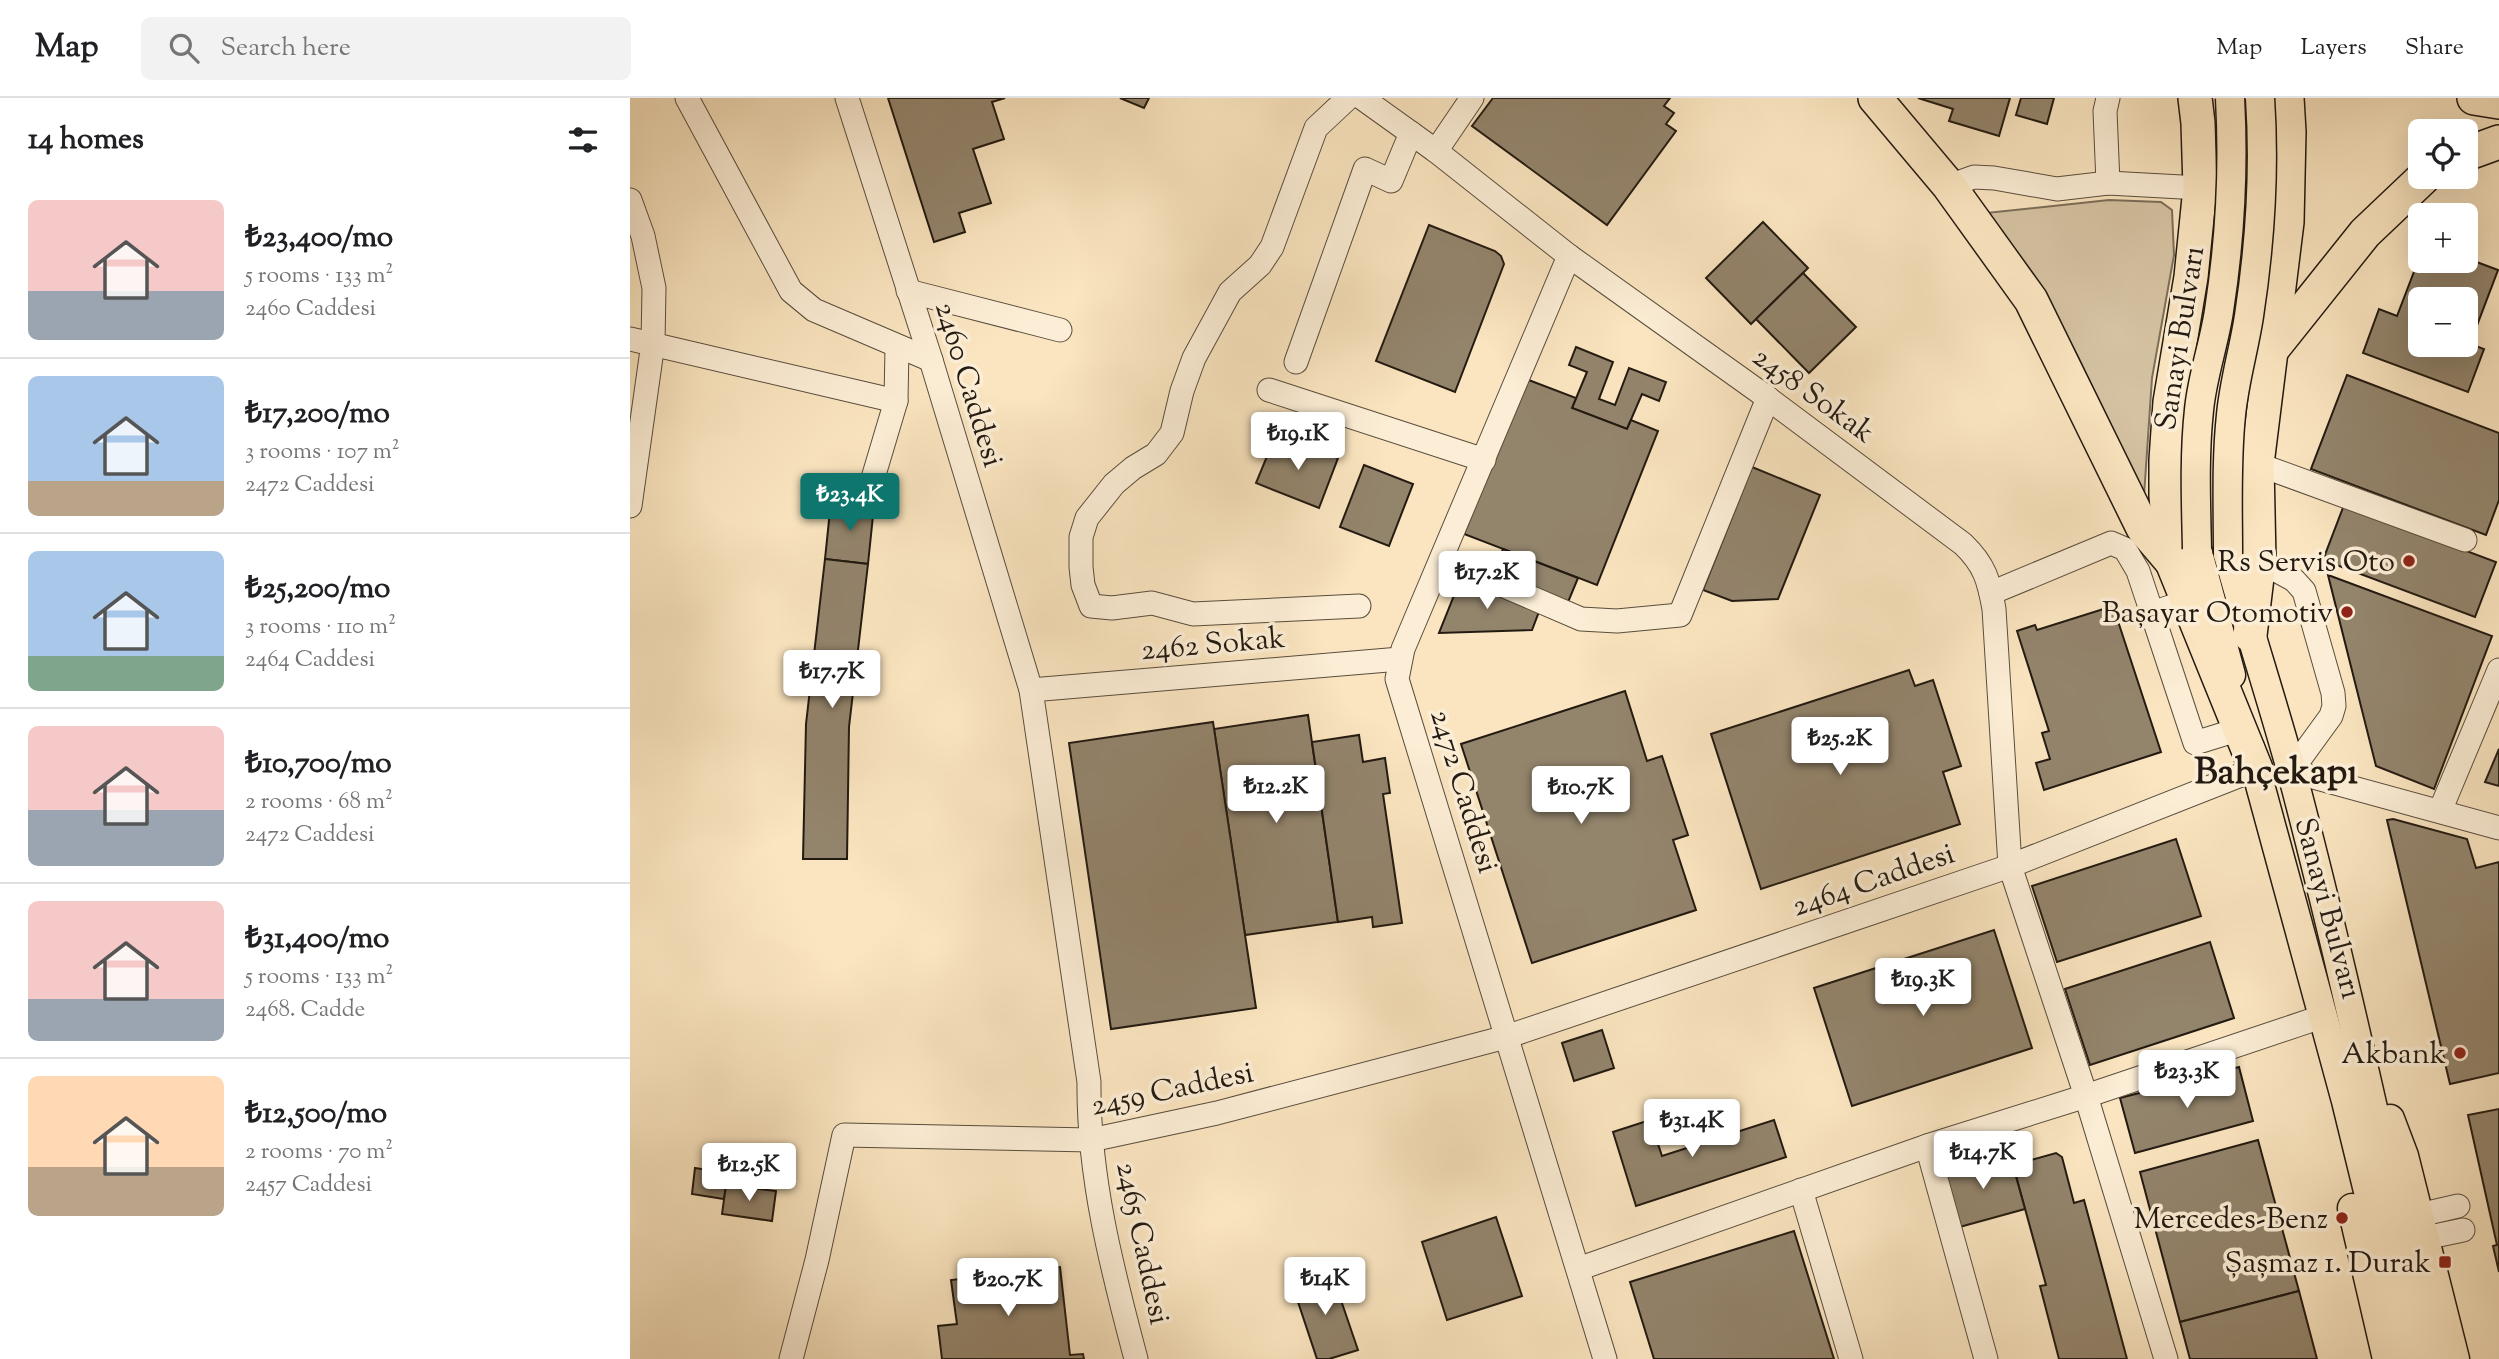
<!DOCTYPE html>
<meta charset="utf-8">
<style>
:root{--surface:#fff;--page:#f2f2f2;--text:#202124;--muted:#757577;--line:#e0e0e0;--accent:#0f766e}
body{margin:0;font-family:"Sorts Mill Goudy",serif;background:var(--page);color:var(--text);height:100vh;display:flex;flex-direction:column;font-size:26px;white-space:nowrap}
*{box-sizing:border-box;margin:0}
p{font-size:23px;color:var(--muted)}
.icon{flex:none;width:38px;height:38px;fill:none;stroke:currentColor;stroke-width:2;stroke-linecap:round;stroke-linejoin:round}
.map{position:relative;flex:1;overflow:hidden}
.drawer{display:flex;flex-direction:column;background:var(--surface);width:630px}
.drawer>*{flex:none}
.tools{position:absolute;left:1778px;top:21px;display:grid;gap:14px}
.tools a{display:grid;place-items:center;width:70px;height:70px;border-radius:10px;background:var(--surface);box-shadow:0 7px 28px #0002;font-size:35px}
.price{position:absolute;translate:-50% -60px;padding:0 16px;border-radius:7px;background:#fff;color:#222;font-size:23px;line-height:46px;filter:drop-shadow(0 2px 4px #0008)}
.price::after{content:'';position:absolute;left:50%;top:42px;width:21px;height:16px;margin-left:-10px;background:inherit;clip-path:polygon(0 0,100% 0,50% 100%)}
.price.on{background:var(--accent);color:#fff}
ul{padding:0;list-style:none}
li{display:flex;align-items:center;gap:21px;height:175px;padding:0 28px}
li+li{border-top:2px solid var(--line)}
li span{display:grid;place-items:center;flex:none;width:196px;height:140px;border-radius:10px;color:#555}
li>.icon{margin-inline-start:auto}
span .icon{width:84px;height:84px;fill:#fffc;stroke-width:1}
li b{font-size:30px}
h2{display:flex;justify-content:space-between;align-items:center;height:84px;padding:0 28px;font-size:30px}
header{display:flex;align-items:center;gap:42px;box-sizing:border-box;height:98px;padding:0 35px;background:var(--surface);border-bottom:2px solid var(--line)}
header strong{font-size:33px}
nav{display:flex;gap:38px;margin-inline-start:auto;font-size:24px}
.search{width:490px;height:63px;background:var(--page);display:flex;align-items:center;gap:18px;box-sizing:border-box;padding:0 24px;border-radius:10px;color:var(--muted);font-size:26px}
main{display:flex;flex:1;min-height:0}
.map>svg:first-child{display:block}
</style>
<header>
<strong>Map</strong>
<div class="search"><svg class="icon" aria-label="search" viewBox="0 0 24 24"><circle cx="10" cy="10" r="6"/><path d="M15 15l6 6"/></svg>Search here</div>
<nav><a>Map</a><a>Layers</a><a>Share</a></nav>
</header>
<main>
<section class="drawer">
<h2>14 homes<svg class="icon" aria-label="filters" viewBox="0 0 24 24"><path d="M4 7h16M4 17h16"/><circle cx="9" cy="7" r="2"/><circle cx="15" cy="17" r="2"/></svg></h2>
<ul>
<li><span style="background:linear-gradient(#f6c9c9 65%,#9aa5b1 0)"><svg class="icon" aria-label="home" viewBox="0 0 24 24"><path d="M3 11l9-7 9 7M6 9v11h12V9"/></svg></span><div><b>₺23,400/mo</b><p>5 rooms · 133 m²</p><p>2460 Caddesi</p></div></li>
<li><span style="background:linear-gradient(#a9c7e8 75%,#b9a48a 0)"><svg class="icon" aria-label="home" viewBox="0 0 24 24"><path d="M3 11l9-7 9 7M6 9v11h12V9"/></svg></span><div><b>₺17,200/mo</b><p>3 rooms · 107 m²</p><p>2472 Caddesi</p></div></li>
<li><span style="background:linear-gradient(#a9c7e8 75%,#7fa58c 0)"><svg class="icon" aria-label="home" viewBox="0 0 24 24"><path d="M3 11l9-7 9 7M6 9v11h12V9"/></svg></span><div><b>₺25,200/mo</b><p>3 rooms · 110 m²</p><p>2464 Caddesi</p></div></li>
<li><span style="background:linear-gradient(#f6c9c9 60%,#9aa5b1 0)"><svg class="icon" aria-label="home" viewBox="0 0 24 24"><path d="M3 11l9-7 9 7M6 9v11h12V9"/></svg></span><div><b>₺10,700/mo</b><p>2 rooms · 68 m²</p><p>2472 Caddesi</p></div></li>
<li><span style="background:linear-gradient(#f6c9c9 70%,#9aa5b1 0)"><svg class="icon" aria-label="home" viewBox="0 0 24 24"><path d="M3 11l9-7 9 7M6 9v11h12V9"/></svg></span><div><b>₺31,400/mo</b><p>5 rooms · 133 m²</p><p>2468. Cadde</p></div></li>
<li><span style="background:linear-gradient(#ffd9b3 65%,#b9a48a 0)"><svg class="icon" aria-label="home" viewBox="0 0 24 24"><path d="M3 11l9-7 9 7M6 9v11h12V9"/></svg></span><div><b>₺12,500/mo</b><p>2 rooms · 70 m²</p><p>2457 Caddesi</p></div></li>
</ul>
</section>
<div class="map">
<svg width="1869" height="1261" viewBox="0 0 1869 1261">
<rect width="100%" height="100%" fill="#fae5c0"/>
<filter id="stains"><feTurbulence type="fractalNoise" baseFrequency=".00286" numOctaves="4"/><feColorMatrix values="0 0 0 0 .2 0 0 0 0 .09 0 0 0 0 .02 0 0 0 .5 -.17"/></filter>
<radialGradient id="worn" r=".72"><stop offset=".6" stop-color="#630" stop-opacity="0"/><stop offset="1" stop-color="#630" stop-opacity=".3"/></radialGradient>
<path fill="#d5c2a2" stroke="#7c6e5a" stroke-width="2" d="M1479 102 1531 104 1542 112 1544 157 1522 280 1514 398 1447 257 1404 179 1356 115Z"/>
<g fill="#93846c" stroke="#231a11" stroke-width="2" fill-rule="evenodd">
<path d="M258 0H375L362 4 374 41 343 51 361 105 329 115 335 134 304 144Z"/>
<path d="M490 0H519L514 10Z"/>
<path d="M863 0H1040L1034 8 1044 15 1036 26 1046 33 977 127 842 28Z"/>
<path d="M1288 0H1380L1369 38 1319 23 1323 11Z"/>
<path d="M1391 0H1424L1417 26 1386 17Z"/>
<path d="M1133 124 1178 170 1121 226 1076 180Z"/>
<path d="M799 127 865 153 871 158 874 166 825 294 746 263Z"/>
<path d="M1790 158V163H1836V160L1868 172 1840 246 1854 251 1838 294 1733 255 1749 211 1767 218ZM1790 201H1836V247H1790Z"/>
<path d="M1173 175 1226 229 1179 275 1126 221Z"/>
<path d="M946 249 983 264 969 301 985 307 999 270 1036 284 1029 303 1012 296 997 331 942 310 957 274 939 267Z"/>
<path d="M1717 277 1869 335V402L1856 437 1681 371Z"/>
<path d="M896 281 946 300 942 310 997 331 1001 322 1028 333 967 487 834 436Z"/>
<path d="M653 341 708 360 689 410 626 385 640 351 645 344Z"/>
<path d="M734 367 783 386 759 448 710 429Z"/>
<path d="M1122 369 1190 397 1148 501 1102 503 1073 492Z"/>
<path d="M201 403 244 408 238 466 195 461Z"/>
<path d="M1714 407 1866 464 1845 519 1693 462Z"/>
<path d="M873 451 948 480 936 509 862 479Z"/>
<path d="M195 461 238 466 219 629 217 761H173L176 626Z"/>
<path d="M1698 477 1862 538 1804 691 1746 668Z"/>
<path d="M831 480 910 511 902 532 809 535Z"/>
<path d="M1483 508 1531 654 1414 692 1406 665 1420 661 1412 635 1419 633 1387 533 1405 527 1407 532Z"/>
<path d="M1279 572 1285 588 1303 582 1331 668 1313 674 1330 726 1131 791 1081 636Z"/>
<path d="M995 593 1017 663 1032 658 1058 737 1043 742 1066 812 902 865 831 646Z"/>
<path d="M678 617 708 824 615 837 584 631Z"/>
<path d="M583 624 626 910 481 931 439 645Z"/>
<path d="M729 637 733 664 755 660 760 695 753 696 772 825 743 829 742 819 708 824 682 644Z"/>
<path d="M1869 651V688L1855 684Z"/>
<path d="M1763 721 1837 741 1846 770 1869 764V975L1820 986 1757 722Z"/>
<path d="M1546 741 1571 818 1427 864 1402 788Z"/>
<path d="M1364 832 1402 950 1222 1008 1184 890Z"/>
<path d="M1580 844 1604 920 1460 967 1435 891Z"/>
<path d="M972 932 984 970 944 983 932 945Z"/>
<path d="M1609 969 1623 1023 1505 1055 1490 1000Z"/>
<path d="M1869 1011V1174L1863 1148 1867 1147 1838 1017Z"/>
<path d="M1020 1022 1032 1058 1144 1022 1156 1059 1006 1108 983 1034Z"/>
<path d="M1628 1042 1669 1193 1550 1224 1510 1074Z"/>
<path d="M1426 1055 1432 1059 1444 1105 1454 1102 1497 1261H1429L1410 1188 1416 1187 1383 1067Z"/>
<path d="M1380 1057 1395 1111 1326 1130 1311 1075Z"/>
<path d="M65 1070 98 1075 94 1101 62 1096Z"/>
<path d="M96 1087 146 1093 142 1123 92 1116Z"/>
<path d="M866 1119 892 1198 817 1222 792 1144Z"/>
<path d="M1164 1133 1204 1261H1024L1000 1184Z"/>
<path d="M430 1169 440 1257 453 1256 454 1261H312L308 1228 327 1226 321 1182Z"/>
<path d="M701 1173 728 1252 699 1261H687L662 1186Z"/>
<path d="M1669 1193 1687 1261H1560L1550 1224Z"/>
</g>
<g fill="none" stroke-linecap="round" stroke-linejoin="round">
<g stroke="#594d3d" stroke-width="25">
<g id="minor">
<path d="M57 0 161 193 184 212 301 262"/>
<path d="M217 0 301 262 401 592 459 984C458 1078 482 1171 506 1261"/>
<path d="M718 0 686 30 642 149 630 167 600 194 564 260 552 293 542 335 526 356 503 370 484 386 457 420 451 439V469L453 487 461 508 482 510 522 505 563 516 729 508"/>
<path d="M732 0 806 53 939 158 1128 293 1333 446C1355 467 1359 483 1364 511L1380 768 1456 998 1536 1261"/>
<path d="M1478 0 1475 13 1478 85"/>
<path d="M806 53 842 0"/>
<path d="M1319 88 1344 79 1364 80 1427 91 1478 85 1570 90"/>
<path d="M0 102 13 138 24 190 23 245 0 408"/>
<path d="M939 158 773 551 767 581 975 1261"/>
<path d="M278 193 430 232"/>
<path d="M0 241 266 303"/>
<path d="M666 264 735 71 761 83 781 35"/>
<path d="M639 292 854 362"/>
<path d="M1627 366 1835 442"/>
<path d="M243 380 266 303 267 249"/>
<path d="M1629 463 1664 482 1674 493 1703 595 1704 608 1701 618 1661 673 1869 730"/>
<path d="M844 475 951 521 987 523 1050 517 1138 300"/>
<path d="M1361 495 1481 445 1495 451 1508 473 1522 515"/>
<path d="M1558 503 1522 515 1565 645 1610 631"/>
<path d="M401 592 770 561"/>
<path d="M1810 713 1869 572"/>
<path d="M1297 1048 1356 1261"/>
<path d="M1171 1092 1221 1261"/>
<path d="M1789 1117 1828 1108"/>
<path d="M1795 1140 1833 1132"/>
<path d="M948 1171 1297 1048 1456 998 1694 918"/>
<path d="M161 1261 187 1162 214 1037 461 1042 587 1015 876 939 1380 768 1626 671"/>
</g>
</g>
<g stroke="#231a11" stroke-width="31">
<g id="major">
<path d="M1567 451 1601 577"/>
<path d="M1598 456C1618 530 1642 602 1662 675 1710 856 1749 1039 1791 1222L1802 1261"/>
<path d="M1620 650 1716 1003 1779 1261"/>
<path d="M1760 1021 1774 1058 1825 1261"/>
<path d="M1722 1110 1757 1261"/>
</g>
</g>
<g stroke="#231a11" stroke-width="36">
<g id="highway">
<path d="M1245 0 1319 88 1401 202 1513 430 1542 464"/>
<path d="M1565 0 1568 25 1570 90 1561 179 1540 304 1536 362V398L1542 464 1626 671"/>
<path d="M1844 0 1869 4"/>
<path d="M1836 56 1869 44"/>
<path d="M1640 254 1735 135 1794 79"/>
<path d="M1620 537 1629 463 1627 366 1657 124 1659 34 1657 0"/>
</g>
</g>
<use href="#minor" stroke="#fceed6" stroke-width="23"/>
<use href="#major" stroke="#fae5c0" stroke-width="28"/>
<use href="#highway" stroke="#fae5c0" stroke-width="33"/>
<g stroke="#231a11" stroke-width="31" stroke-linecap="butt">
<g id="major-bridge">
<path d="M1567 451C1566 405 1564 358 1569 312 1572 279 1584 246 1589 213 1600 142 1604 72 1600 0"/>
<path d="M1598 456C1598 410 1596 364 1601 317 1604 284 1614 251 1619 218 1630 146 1635 73 1630 0"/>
</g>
</g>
<use href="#major-bridge" stroke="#fae5c0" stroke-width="28"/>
</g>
<g fill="#8f2418" stroke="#fceed6" stroke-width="2.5">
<circle cx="1779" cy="463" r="7"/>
<circle cx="1717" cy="514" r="7"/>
<circle cx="1830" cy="955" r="7"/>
<circle cx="1712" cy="1120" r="7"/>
<rect x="1808" y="1157" width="14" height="14" rx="3.5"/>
</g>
<g text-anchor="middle" stroke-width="7" stroke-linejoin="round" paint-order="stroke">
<g font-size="30" fill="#231a11" stroke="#fceed6">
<text transform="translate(1549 240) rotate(-81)" y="10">Sanayi Bulvarı</text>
<text transform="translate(340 286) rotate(73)" y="10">2460 Caddesi</text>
<text transform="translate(1184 296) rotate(36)" y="10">2458 Sokak</text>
<text transform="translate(583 545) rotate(-5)" y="10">2462 Sokak</text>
<text transform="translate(835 693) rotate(73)" y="10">2472 Caddesi</text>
<text transform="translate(1243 781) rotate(-19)" y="10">2464 Caddesi</text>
<text transform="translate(1699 810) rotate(75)" y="10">Sanayi Bulvarı</text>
<text transform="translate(542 990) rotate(-12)" y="10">2459 Caddesi</text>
<text transform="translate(514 1145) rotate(78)" y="10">2465 Caddesi</text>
</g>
<g font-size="30" fill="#231a11" stroke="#fceed6" text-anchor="end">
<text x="1765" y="473">Rs Servis Oto</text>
<text x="1703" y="524">Başayar Otomotiv</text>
<text x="1816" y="965">Akbank</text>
<text x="1698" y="1130">Mercedes-Benz</text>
<text x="1801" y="1174">Şaşmaz 1. Durak</text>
</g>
<g font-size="37" font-weight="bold" fill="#231a11" stroke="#fceed6">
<text x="1646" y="685">Bahçekapı</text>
</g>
</g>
<rect width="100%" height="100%" filter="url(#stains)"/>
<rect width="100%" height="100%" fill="url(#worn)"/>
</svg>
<div class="tools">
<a><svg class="icon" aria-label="locate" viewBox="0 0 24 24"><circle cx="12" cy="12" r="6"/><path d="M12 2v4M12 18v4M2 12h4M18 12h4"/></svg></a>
<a>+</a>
<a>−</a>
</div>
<b class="price" style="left:668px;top:374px">₺19.1K</b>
<b class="price on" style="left:220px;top:435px">₺23.4K</b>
<b class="price" style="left:857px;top:513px">₺17.2K</b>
<b class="price" style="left:202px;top:612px">₺17.7K</b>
<b class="price" style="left:1210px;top:679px">₺25.2K</b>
<b class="price" style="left:646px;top:727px">₺12.2K</b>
<b class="price" style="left:951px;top:728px">₺10.7K</b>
<b class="price" style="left:1293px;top:920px">₺19.3K</b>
<b class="price" style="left:1557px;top:1012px">₺23.3K</b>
<b class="price" style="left:1062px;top:1061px">₺31.4K</b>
<b class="price" style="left:1353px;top:1093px">₺14.7K</b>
<b class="price" style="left:119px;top:1105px">₺12.5K</b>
<b class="price" style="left:695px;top:1219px">₺14K</b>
<b class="price" style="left:378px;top:1220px">₺20.7K</b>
</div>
</main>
